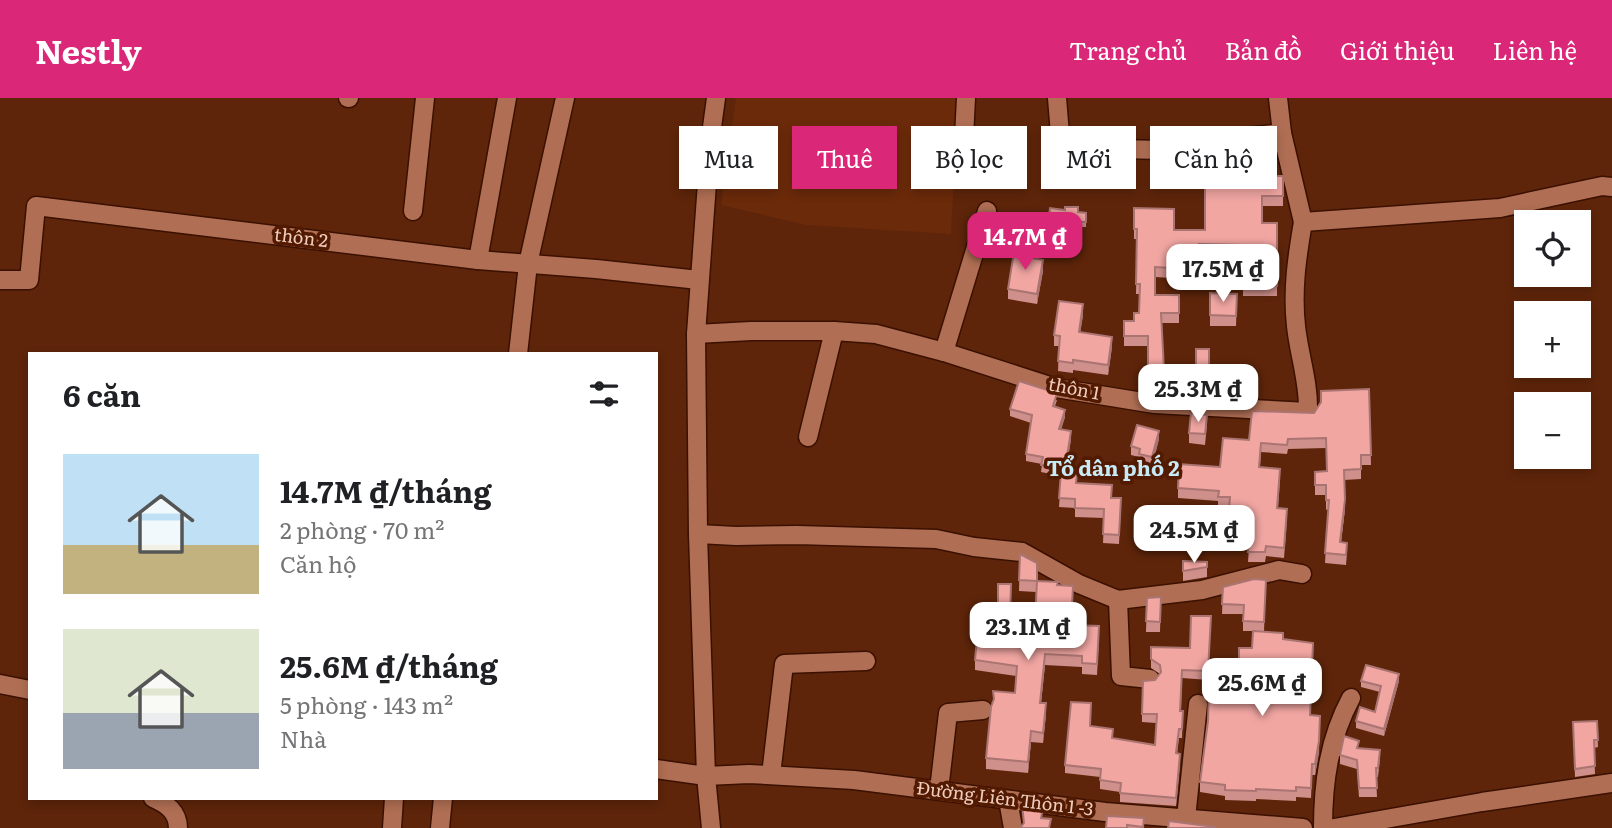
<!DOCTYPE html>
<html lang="vi">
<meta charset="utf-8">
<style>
:root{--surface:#fff;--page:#f6f6f6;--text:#202124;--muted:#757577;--accent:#db2777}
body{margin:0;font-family:Literata,serif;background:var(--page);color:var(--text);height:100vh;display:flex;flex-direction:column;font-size:26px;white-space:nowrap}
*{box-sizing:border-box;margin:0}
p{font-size:23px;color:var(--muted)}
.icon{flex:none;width:38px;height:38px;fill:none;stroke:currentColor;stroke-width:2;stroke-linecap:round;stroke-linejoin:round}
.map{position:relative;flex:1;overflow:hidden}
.panel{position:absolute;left:28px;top:254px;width:630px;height:448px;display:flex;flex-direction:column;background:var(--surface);border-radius:0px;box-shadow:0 4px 10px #0003}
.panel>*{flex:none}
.guide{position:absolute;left:679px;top:28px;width:665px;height:63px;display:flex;gap:14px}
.buttons{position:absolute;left:1514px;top:112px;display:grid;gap:14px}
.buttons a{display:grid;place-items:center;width:77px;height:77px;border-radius:0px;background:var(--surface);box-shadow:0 4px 10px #0003;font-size:35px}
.price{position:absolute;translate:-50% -60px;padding:0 16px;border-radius:14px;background:#fff;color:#222;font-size:23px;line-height:46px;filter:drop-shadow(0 2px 4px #0008)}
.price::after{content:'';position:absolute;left:50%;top:42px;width:21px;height:16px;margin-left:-10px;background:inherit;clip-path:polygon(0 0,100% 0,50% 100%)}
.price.selected{background:var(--accent);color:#fff}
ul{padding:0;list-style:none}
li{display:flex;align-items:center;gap:21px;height:175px;padding:0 35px}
li span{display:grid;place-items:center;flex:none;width:196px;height:140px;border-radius:0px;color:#555}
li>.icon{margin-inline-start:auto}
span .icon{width:84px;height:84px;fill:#fffc;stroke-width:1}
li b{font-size:30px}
h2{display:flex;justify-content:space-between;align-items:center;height:84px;padding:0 35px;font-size:30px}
.tag{padding:0 24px;border-radius:0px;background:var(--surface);box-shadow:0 4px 10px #0003;font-size:24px;line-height:63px}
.tag.selected{background:var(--accent);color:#fff}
header{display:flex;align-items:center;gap:42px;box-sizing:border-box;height:98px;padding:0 35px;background:var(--accent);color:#fff}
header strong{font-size:33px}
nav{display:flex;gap:38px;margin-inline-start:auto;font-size:24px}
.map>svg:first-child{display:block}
</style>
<header>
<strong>Nestly</strong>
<nav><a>Trang chủ</a><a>Bản đồ</a><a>Giới thiệu</a><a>Liên hệ</a></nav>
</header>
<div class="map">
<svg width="1612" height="730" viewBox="0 0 1612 730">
<rect width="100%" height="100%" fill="#5e250a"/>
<path fill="#6b2a0a" d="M736 0H958L951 136 806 127 721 107Z"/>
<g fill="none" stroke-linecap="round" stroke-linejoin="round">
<g stroke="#3b1000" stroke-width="21">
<g id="minor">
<path d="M348 0H349"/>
<path d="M1057 0 1060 36 1070 50 1163 52 1222 42 1282 35 1303 124"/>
<path d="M1278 0 1282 35"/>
<path d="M962 78 966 0"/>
<path d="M413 113 425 0"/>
<path d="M478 162 507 0"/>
<path d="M0 182H29L36 108 478 162 596 171 699 182"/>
<path d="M696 236 751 233H834L876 236 944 254 1056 290 1155 306 1308 314C1309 284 1299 257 1296 228 1292 192 1297 159 1303 124L1500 110 1602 88 1612 89"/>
<path d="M944 254 987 113"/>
<path d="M518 256 528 166 565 0"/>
<path d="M808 339 834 233"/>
<path d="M698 436 736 438 797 437 936 441 974 449 1022 454 1079 486 1118 502 1202 492 1279 472 1302 476"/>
<path d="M1118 502 1121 578 1150 581"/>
<path d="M0 586 30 592"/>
<path d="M656 671 706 678 749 676 854 682 1105 714 1303 730"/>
<path d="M771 677 784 566 866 563"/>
<path d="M939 692 948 615 983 612"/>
<path d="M153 700C167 706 178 714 178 730"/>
<path d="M1008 702 1013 730"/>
<path d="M1186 720 1198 606"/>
<path d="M392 730 394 700"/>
<path d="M440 730 443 700"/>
<path d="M711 730 706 678 698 436 696 236 710 44 716 0"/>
<path d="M1323 730C1323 684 1329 641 1351 600"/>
<path d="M1334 730 1482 704 1612 685"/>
</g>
</g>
<use href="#minor" stroke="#b06f54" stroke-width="18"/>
</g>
<g fill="#cf8f8b">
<path d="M1262 78H1283V108H1262V125H1277V198H1243V157L1199 156V176H1172V180L1155 179V197H1179V225H1162L1164 282 1148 281V248H1124V223H1134L1139 215V196H1136L1137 141H1134V110L1174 132H1205L1225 83Z"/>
<path d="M1078 114 1086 115V129H1048V123Z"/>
<path d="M1028 160 1043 173 1037 206 1008 201V191Z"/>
<path d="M1210 195 1237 196 1236 228H1210Z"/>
<path d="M1083 217 1080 234 1112 249 1108 277 1073 272V275L1058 273 1059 248H1054V237Z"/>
<path d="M1196 251H1209V284L1196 283Z"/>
<path d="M1369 291 1371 367H1361V381L1344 382 1345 411 1341 444 1347 455 1346 467 1325 465 1328 411 1326 412V397H1315V374L1327 373 1326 350 1288 351 1287 356 1261 354 1260 369 1280 381 1278 410 1287 421 1284 460 1266 458 1265 464H1248L1250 435 1228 434 1229 409 1218 408V403L1178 400V390L1220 369 1249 342Z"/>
<path d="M1057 302 1055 308 1065 319 1061 331 1071 341 1066 374 1077 385 1112 400 1121 409 1119 446 1103 445 1104 420 1075 419V410L1059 409 1061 378 1041 374 1042 366 1026 363V356L1031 325 1010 318V311Z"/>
<path d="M1207 327 1205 347 1189 345V335Z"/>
<path d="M1159 341 1152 368 1139 364V359L1131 357V348Z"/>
<path d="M1020 456 1037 483 1057 487 1071 527 1099 539 1097 577 1082 576V569L1045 567 1041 605 1046 616 1043 645 1031 644 1028 675 986 671V660L993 605V593L1015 595 1016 578 975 572V562L998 508 1011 520 1035 521 1036 494 1019 493Z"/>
<path d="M1183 463 1207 464V479L1183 483Z"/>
<path d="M1266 482 1264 533H1243V516H1222L1223 489Z"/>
<path d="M1161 499 1160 534H1146L1147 500Z"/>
<path d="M1211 518 1208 582 1182 580 1181 613H1183L1182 640H1179L1177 656 1180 665 1176 708 1120 704V694L1100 691V679L1065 675V667L1090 628 1113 640 1155 647 1156 625 1142 624V616L1155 582 1160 576 1151 570V549L1190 550Z"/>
<path d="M1283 541 1311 617 1319 654 1315 677H1312L1311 700 1296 699V703L1256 701V703L1225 702V698L1200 694V684L1239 563 1252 550Z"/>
<path d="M1361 583H1399L1384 638 1356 630V623L1375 614 1380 594 1361 589Z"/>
<path d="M1597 623 1598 649 1594 650 1595 676 1575 679 1573 624Z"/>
<path d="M1359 650 1380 661 1378 679H1376L1377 699H1359L1357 671 1340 666V657Z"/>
<path d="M1144 720V730H1106Z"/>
</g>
<g fill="#a97471">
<path d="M1043 162V173L1037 206V196Z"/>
<path d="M1083 206V217L1079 244V234Z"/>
<path d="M1112 239V249L1108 277V267Z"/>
<path d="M1065 312V319L1059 339V331Z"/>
<path d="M1071 333V341L1065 378V371Z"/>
<path d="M1159 333V341L1152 368V359Z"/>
<path d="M1345 401V411L1340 454V444Z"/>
<path d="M1045 556V567L1040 615V605Z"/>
<path d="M1399 576V583L1384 638V631Z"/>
<path d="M1046 605V616L1043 645V635Z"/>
<path d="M1320 618 1319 654 1315 677V666Z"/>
<path d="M1031 633V644L1028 675V664Z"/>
<path d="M1180 656V665L1176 708V700Z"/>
</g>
<g fill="#f1a6a2" stroke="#a97471" stroke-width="2">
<path d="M1239 63 1262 64V78H1283V98H1262V125H1277V188H1243V147L1199 146V166H1172V170L1155 169V197H1179V215H1161L1164 272 1148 271V238H1124V223H1134V215H1139L1140 186H1136L1137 131H1134V110L1174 111V132H1205V83H1225V70H1239Z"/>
<path d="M1065 109H1078V114L1086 115V124L1048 123 1050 110 1065 112Z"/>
<path d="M1015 148 1028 150 1026 159 1043 162 1037 196 1008 191Z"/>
<path d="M1210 195 1237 196 1236 218 1210 217Z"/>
<path d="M1059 203 1083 206 1079 234 1112 239 1108 267 1073 262V265L1058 263 1060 238 1054 237Z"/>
<path d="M1196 251H1209V274L1196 273Z"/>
<path d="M1019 283 1057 295 1053 308 1065 312 1059 331 1071 333 1065 371 1041 367 1043 359 1026 356 1032 317 1010 311Z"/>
<path d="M1369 291 1371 357H1361V371L1344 372 1345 401 1340 444 1347 445 1346 457 1325 455 1329 402H1326V387H1315V374L1327 373 1326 340 1288 341 1287 347 1261 345 1259 369 1280 371 1277 410 1287 411 1284 450 1266 448 1265 454H1248L1251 426 1228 424 1230 399H1218L1219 393 1178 390 1179 366 1220 369 1223 340 1249 342 1252 313 1314 315 1321 304V293Z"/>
<path d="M1191 315 1207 317 1205 336 1189 335Z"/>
<path d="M1137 327 1159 333 1152 359 1139 356 1140 351 1131 348Z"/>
<path d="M1061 374 1077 375 1076 385 1112 387 1111 400H1121L1119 437 1103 436 1104 411 1075 410V401L1059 400Z"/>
<path d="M1020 456 1037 465V483L1019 482Z"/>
<path d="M1183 463 1207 464V469L1183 473Z"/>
<path d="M1254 481 1266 482 1264 524 1243 523 1244 507 1222 506 1223 489Z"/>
<path d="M1037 483 1058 484 1057 487 1073 488 1071 527 1099 528 1097 566 1082 565V558L1045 556 1040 605H1046L1043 635 1031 633 1028 664 986 660 991 609 994 601 993 593 1015 595 1017 568 975 562 980 508H998V486H1011L1010 520 1035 521Z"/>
<path d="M1161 499 1160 524 1146 523 1147 500Z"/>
<path d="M1191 518H1211L1208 573 1182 572 1180 613H1183L1182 631H1179L1176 655 1180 656 1176 700 1120 695 1121 685 1100 682 1101 671 1065 667 1071 604 1091 605 1090 628 1113 631 1112 640 1155 647 1157 616H1142L1143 583 1155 582 1161 574 1160 567 1151 561V549L1190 550Z"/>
<path d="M1253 533 1283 535V541L1313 545 1310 617 1320 618 1319 643 1315 666H1312L1311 690 1296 689V693L1256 691V693L1225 692V687L1200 684 1208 623 1210 562 1239 563V550H1252Z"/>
<path d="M1366 567 1399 576 1384 631 1356 623 1360 609 1375 614 1381 588 1361 583Z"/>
<path d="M1597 623 1598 642H1594L1595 668 1575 671 1573 624Z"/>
<path d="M1344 638 1359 643 1357 650 1380 652 1378 670H1376L1377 690H1359L1357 662 1340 657Z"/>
<path d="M1022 706 1043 709 1041 720 1051 721 1049 730H1020L1024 725Z"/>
<path d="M1107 718 1144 720 1143 729 1127 727V730H1106Z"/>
<path d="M1169 723 1215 729 1214 730H1168Z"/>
</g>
<g text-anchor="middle" stroke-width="7" stroke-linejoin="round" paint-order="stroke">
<g font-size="18" fill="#f0ccbd" stroke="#521a00">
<text transform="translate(301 140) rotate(7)" y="6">thôn 2</text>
<text transform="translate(1074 291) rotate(11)" y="6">thôn 1</text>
<text transform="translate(1005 701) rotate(7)" y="6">Đường Liên Thôn 1 -3</text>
</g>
<g font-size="21" font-weight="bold" fill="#c8eaf7" stroke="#521a00">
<text x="1113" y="378">Tổ dân phố 2</text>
</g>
</g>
</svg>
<div class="buttons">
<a><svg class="icon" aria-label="locate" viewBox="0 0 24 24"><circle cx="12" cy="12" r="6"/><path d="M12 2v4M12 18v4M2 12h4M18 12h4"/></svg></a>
<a>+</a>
<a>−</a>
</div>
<b class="price selected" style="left:1025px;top:174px">14.7M ₫</b>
<b class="price" style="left:1223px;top:206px">17.5M ₫</b>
<b class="price" style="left:1198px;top:326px">25.3M ₫</b>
<b class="price" style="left:1194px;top:467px">24.5M ₫</b>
<b class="price" style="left:1028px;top:564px">23.1M ₫</b>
<b class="price" style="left:1262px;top:620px">25.6M ₫</b>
<div class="guide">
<a class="tag">Mua</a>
<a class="tag selected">Thuê</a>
<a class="tag">Bộ lọc</a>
<a class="tag">Mới</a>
<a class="tag">Căn hộ</a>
</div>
<section class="panel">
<h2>6 căn<svg class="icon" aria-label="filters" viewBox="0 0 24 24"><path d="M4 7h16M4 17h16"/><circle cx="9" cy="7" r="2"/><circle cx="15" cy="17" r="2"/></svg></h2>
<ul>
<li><span style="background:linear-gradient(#bfe0f5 65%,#c2b280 0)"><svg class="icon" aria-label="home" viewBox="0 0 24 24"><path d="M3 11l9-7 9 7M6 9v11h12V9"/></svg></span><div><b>14.7M ₫/tháng</b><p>2 phòng · 70 m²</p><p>Căn hộ</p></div></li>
<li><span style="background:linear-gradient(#dfe7d0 60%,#9aa5b1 0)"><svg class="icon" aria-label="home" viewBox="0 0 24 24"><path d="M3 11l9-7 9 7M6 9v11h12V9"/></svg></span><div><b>25.6M ₫/tháng</b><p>5 phòng · 143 m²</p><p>Nhà</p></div></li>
</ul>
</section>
</div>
